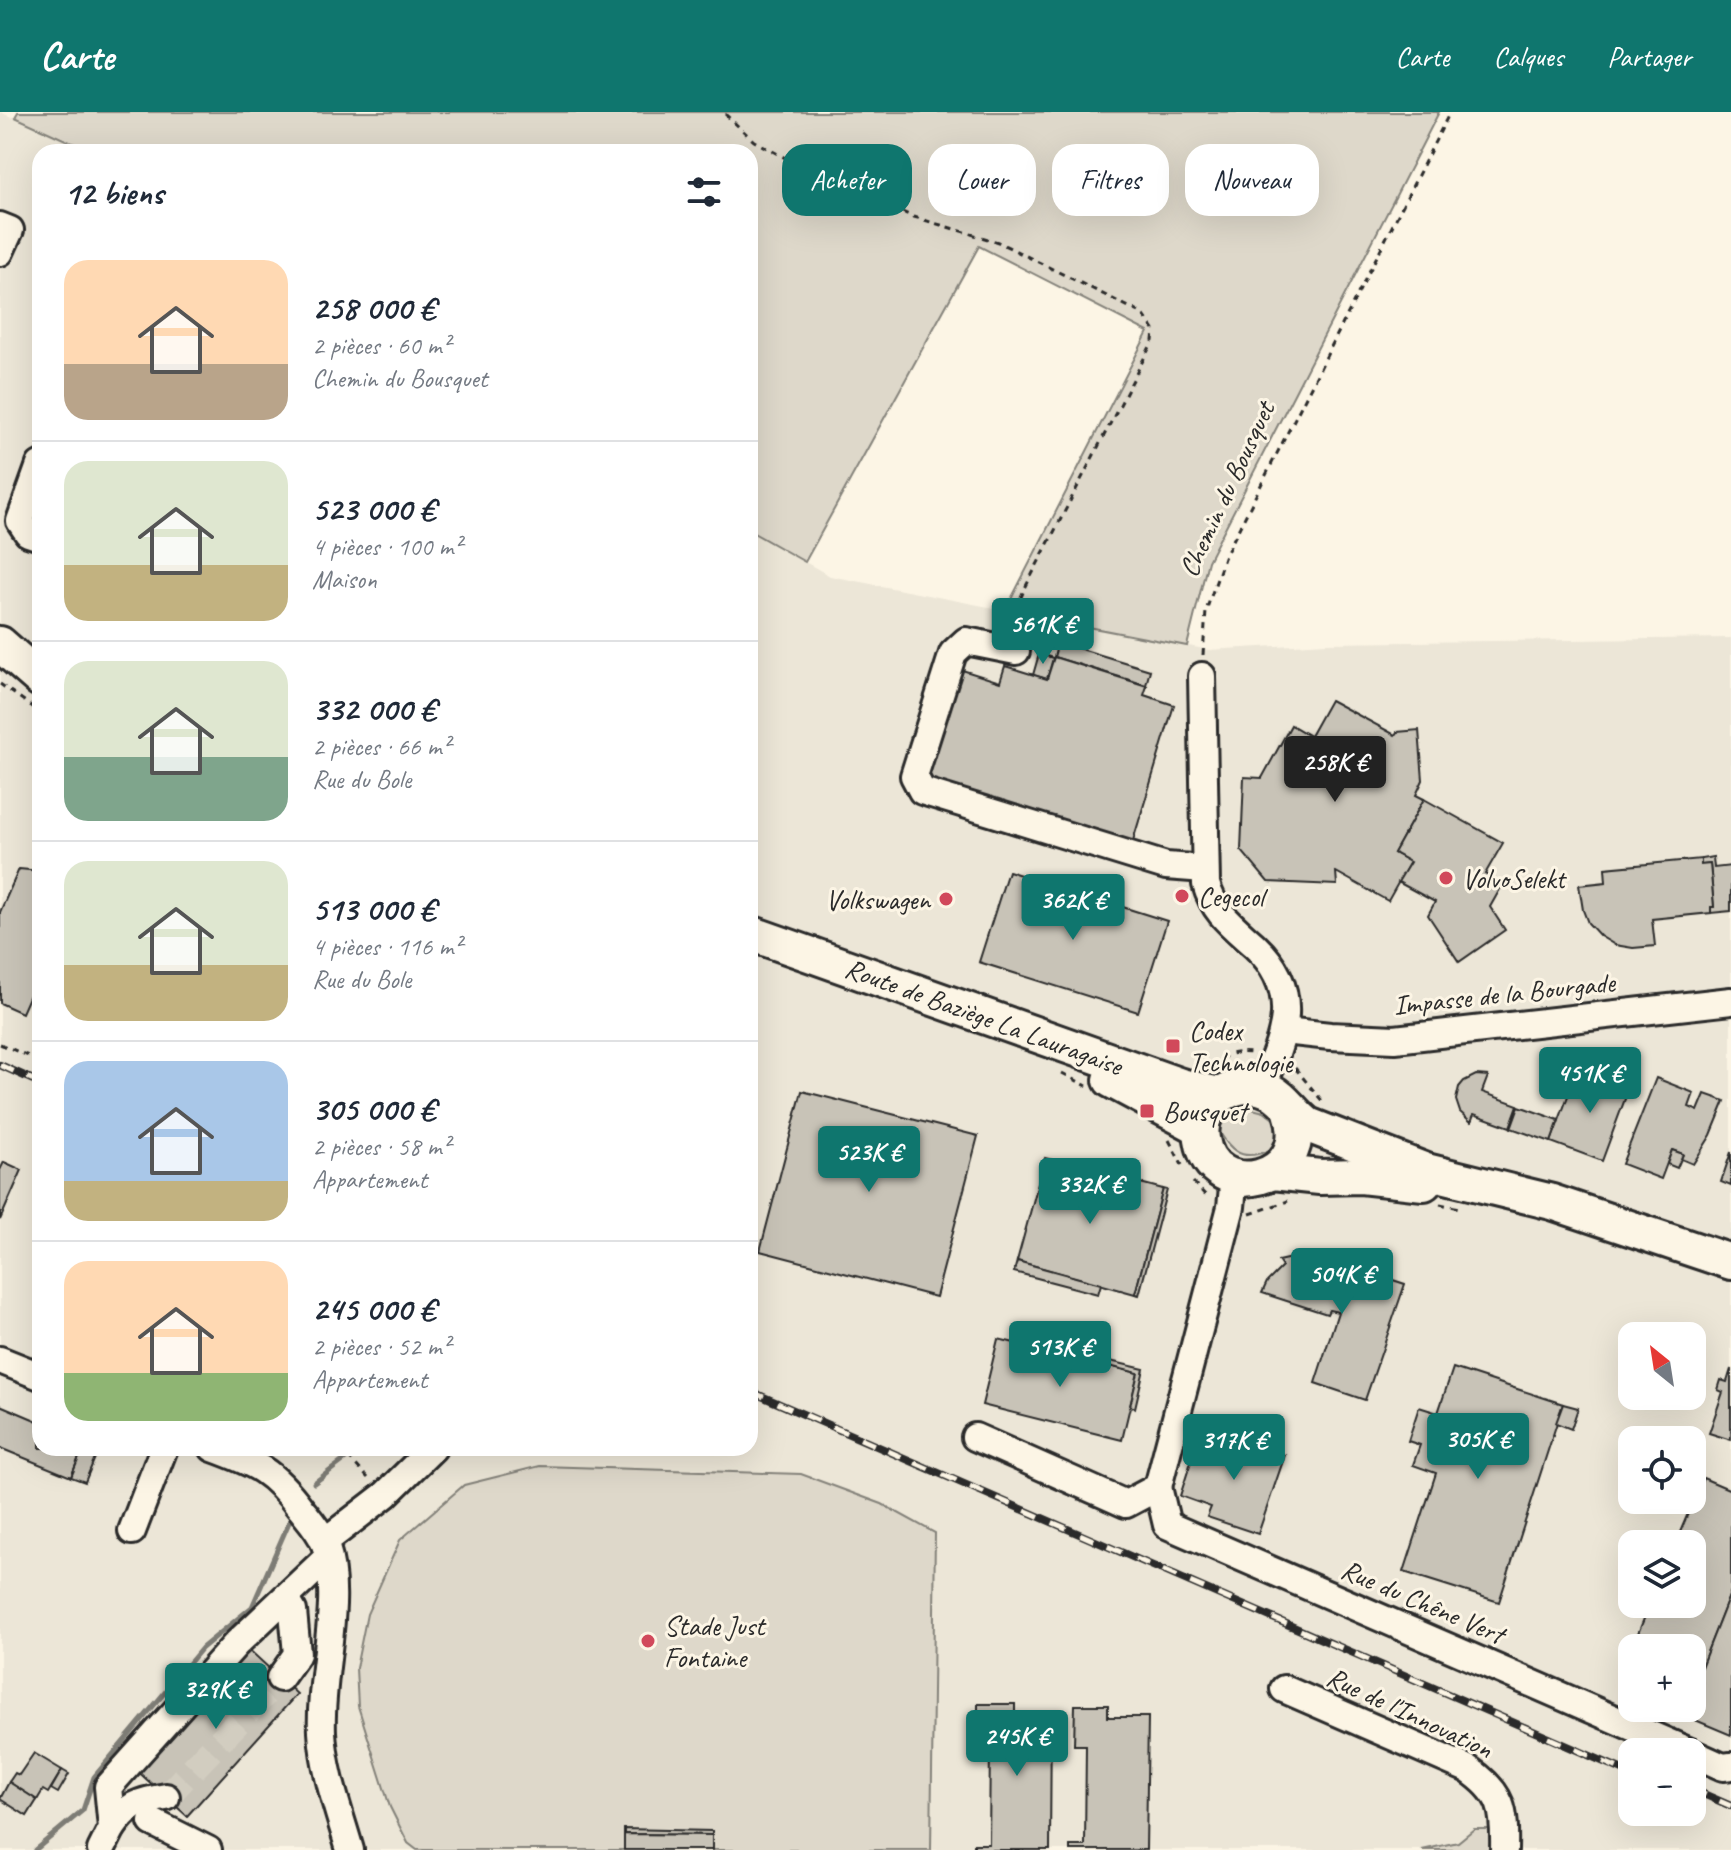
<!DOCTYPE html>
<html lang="fr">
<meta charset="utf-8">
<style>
:root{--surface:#fff;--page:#f2f2f3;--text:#1f2937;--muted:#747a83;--line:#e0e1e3;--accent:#0f766e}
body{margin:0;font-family:Caveat,sans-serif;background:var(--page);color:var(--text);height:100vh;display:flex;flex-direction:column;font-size:30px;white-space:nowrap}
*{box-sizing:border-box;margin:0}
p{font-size:26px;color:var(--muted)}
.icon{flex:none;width:44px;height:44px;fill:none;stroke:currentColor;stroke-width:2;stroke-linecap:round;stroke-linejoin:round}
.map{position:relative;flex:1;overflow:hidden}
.panel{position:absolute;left:32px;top:32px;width:726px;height:1312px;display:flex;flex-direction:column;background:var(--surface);border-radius:24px;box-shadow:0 8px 32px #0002}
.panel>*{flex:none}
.top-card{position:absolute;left:782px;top:32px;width:760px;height:72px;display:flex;gap:16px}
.needle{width:52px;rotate:330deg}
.buttons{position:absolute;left:1618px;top:1210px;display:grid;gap:16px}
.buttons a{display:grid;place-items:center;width:88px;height:88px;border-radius:16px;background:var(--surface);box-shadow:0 8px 32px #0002;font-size:40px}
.price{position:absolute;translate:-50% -68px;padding:0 18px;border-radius:8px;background:var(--accent);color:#fff;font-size:26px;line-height:52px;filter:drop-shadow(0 2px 4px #0008)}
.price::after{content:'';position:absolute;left:50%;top:48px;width:24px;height:18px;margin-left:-12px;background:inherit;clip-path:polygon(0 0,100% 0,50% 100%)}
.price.active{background:#222;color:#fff}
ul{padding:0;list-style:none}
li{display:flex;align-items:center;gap:24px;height:200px;padding:0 32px}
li+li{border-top:2px solid var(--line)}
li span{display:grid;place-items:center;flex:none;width:224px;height:160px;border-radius:24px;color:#555}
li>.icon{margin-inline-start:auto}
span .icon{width:96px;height:96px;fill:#fffc;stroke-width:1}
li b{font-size:34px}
h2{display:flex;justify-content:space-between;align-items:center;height:96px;padding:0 32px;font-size:34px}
.chip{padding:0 28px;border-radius:24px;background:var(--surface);box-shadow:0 8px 32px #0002;font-size:28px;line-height:72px}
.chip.active{background:var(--accent);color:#fff}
header{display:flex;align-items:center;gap:48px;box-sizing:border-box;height:112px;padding:0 40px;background:var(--accent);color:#fff}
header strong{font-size:38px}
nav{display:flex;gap:44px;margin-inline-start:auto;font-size:28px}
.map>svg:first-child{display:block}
</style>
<header>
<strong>Carte</strong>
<nav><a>Carte</a><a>Calques</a><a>Partager</a></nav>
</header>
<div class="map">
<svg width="1731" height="1738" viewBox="0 0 1731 1738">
<rect width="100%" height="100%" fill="#fcf5e5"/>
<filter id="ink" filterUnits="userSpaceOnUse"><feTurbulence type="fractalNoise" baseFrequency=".0125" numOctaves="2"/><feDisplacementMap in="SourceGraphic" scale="16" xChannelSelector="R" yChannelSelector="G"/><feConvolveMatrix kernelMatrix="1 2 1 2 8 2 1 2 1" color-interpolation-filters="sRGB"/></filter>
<g filter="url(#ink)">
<path fill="#ece6d7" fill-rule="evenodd" d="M0 0 92 40H40V1336H750V419L830 464 1209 538 1326 531 1731 526V1738H0ZM1632 1224H1692V1284H1632ZM1632 1328H1692V1388H1632ZM1632 1432H1692V1492H1632ZM1632 1536H1692V1596H1632ZM1632 1640H1692V1700H1632Z"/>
<g fill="#ded8ca" stroke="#84827a" stroke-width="2">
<path d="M18 0H1439L1208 449 1187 534 1005 499 1148 220 979 134 805 450 750 419V40H92L15 5Z"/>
<path d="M1245 995 1264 1000 1284 1015 1282 1032C1247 1050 1234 1048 1215 1012L1223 998Z"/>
<path d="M540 1354 801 1362 882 1392 935 1421 931 1738H417L408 1731 390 1695 358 1594 356 1556 367 1502 400 1428 464 1373Z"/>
<path d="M1474 1717H1492L1489 1738H1422L1458 1730Z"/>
</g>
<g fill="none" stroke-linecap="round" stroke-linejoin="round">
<g stroke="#7d7b74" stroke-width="5">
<path d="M314 1371 360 1336"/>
<path d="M35 1738 83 1698 94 1665 202 1536 252 1495 290 1408"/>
</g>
</g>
<g fill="#c8c3b7" stroke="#2b2b2b" stroke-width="2">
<path d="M1058 530 1150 558 1146 573 1054 545Z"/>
<path d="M1039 542 1053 546 1047 567 1033 563Z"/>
<path d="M1054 545 1147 574 1144 583 1174 593 1132 732 924 669 959 557 1000 570 1005 554 1047 567Z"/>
<path d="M1330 588 1395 623 1397 620 1419 618 1423 668 1416 683 1424 687 1394 741 1410 750 1388 789 1336 760 1337 773 1268 770 1241 738 1244 665 1262 666 1291 613 1310 624Z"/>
<path d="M1424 687 1503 731 1485 762 1503 772 1490 795 1505 818 1459 850 1428 803 1435 790 1398 770 1410 750 1394 741Z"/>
<path d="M1713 745 1714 756 1731 754V799L1711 801V795H1714L1710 752 1701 753V747Z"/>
<path d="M1701 747V753L1710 752 1714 795H1711V801L1652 807 1655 834 1633 836 1615 833 1600 824 1588 811 1583 798 1579 773 1606 770 1605 756Z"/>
<path d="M19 757 40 759V860L22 901 0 891V800Z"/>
<path d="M1008 759 1167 809 1138 900 979 850Z"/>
<path d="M1578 957 1629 976 1602 1049 1551 1030Z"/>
<path d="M1476 963 1488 964 1482 980 1518 993 1510 1015 1474 1002 1471 1010 1460 1000 1456 988 1459 975 1464 969Z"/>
<path d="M1656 966 1694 981 1689 995 1698 999 1705 982 1725 989 1711 1023 1693 1052 1681 1047 1683 1042 1672 1038 1661 1067 1622 1052Z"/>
<path d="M802 979 978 1024 936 1185 760 1139Z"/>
<path d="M1519 994 1559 1008 1551 1030 1511 1016Z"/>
<path d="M1672 1038 1683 1042 1677 1056 1667 1052Z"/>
<path d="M1731 1040V1074L1721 1070Z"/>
<path d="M1045 1046 1163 1077 1135 1182 1017 1149Z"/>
<path d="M4 1050 22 1058 0 1108V1058Z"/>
<path d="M1163 1077 1167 1078 1139 1183 1135 1182Z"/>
<path d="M1309 1142 1343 1153 1341 1158 1351 1161 1353 1155 1405 1172 1365 1288 1315 1271 1338 1200 1329 1198 1327 1202 1262 1181 1267 1170 1282 1155 1278 1149Z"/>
<path d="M1017 1149 1101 1172 1098 1182 1014 1160Z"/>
<path d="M998 1227 1138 1261 1122 1328 982 1293Z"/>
<path d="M1097 1246 1144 1257 1135 1296 1130 1294 1138 1261 1096 1251Z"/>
<path d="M1453 1256 1563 1292 1499 1490 1404 1460 1436 1361 1413 1353 1420 1333 1408 1329 1419 1295 1438 1301Z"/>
<path d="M1731 1257V1328L1709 1321 1723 1280 1718 1278 1721 1268 1727 1270Z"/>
<path d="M1563 1292 1578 1296 1571 1317 1556 1311Z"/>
<path d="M0 1293 40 1310V1336H83L71 1365 0 1336Z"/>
<path d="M1235 1326 1285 1343 1258 1422 1207 1405 1211 1395 1180 1384 1197 1331 1218 1338 1220 1332 1231 1337Z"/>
<path d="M83 1336H99L85 1370 71 1365Z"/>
<path d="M1703 1366 1731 1378V1479L1696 1568 1702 1571 1692 1595V1536H1632L1650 1492H1692V1432H1675Z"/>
<path d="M1731 1479V1623L1688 1605 1702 1571 1696 1568Z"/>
<path d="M245 1534 297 1582 187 1704 134 1656Z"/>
<path d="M978 1592H1015V1603H1051L1050 1738H974V1732H989L990 1632H978Z"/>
<path d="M1075 1593H1108V1605H1148L1146 1738H1070V1734H1085L1086 1633H1074Z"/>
<path d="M34 1641 62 1658 48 1681 43 1678 37 1688 9 1670 15 1661 19 1663Z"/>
<path d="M62 1658 69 1662 58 1681 51 1677Z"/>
<path d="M9 1670 37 1688 27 1704 0 1687Z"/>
<path d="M624 1717 712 1719V1723L624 1722Z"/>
<path d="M624 1722 712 1723V1738H624Z"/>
</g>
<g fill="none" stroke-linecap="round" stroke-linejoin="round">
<path stroke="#d2cdc0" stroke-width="26" stroke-dasharray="26 13" stroke-linecap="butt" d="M166 1685 280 1566"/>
<g stroke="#2b2b2b" stroke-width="32">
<g id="minor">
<path d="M0 114 10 118 0 140"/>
<path d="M40 353 20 409 28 421 40 425"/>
<path d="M1016 539 966 529 953 541 914 664 922 679 1166 754 1205 757"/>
<path d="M1202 564 1206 772C1214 801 1233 814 1255 834 1302 878 1286 925 1261 975"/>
<path d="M1284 919 1330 924 1395 927 1731 889"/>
<path d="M0 1248 40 1264"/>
<path d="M975 1325 1126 1392 1158 1375 1231 1095 1234 1065"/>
<path d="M213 1336C257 1352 273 1359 301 1397 309 1407 320 1419 325 1432 344 1488 319 1561 322 1620 324 1659 339 1700 350 1738"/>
<path d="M1158 1375 1167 1413 1690 1640"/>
<path d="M132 1419 164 1336"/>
<path d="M324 1430 385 1383 433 1336"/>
<path d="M280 1566 297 1542 293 1499 285 1486"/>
<path d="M1284 1577 1468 1657C1503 1681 1505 1698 1504 1738"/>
<path d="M1692 1641 1723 1655 1731 1654"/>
<path d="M152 1710 208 1738"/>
<path d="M112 1716C128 1693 138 1689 166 1685"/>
<path d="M101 1738 112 1716 108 1675 236 1532 327 1446"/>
</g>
</g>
<g stroke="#2b2b2b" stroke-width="40">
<g id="major">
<path d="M0 532 40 567"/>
<path d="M750 821 1181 974 1219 983"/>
<path d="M1111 968 1201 1016"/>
<path d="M1291 1000C1315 1071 1212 1093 1202 1027 1196 989 1239 961 1272 980 1285 987 1294 1003 1308 1013L1426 1059 1552 1090 1731 1150"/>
<path d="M1273 1060 1320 1065 1361 1064 1424 1071"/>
</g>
</g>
<g stroke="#2b2b2b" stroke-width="3" stroke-dasharray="6 6" stroke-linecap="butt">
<path d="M725 2 754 29 826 68 914 105 998 130 1143 202 1154 218 1153 229 1024 478 1009 514"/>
<path d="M1203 543 1206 499 1224 446 1450 0"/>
<path d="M0 572 40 600"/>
<path d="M0 932 40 949"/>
<path d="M1212 955C1224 942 1234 939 1251 941"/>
<path d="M1295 956 1323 990"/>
<path d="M1062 961 1087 974"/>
<path d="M1169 1028 1182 1053"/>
<path d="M1193 1070 1209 1087"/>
<path d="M1440 1092 1460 1096"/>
<path d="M1250 1102 1288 1089"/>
<path d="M340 1336 368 1366"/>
</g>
<use href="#minor" stroke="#fcf5e5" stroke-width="26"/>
<use href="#major" stroke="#fcf5e5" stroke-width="34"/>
<g stroke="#2b2b2b" stroke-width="8">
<g id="rail">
<path d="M0 953 40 971"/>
<path d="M750 1279 1632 1662"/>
<path d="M1692 1677 1731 1694"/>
</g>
</g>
<use href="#rail" stroke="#fcf5e5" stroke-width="5" stroke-dasharray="15" stroke-linecap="butt"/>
</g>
</g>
<g fill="#d1495b" stroke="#fcf5e5" stroke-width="3">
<circle cx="1446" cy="766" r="8"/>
<circle cx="1182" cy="784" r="8"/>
<circle cx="946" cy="787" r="8"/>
<rect x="1165" y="926" width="16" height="16" rx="4"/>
<rect x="1139" y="991" width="16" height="16" rx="4"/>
<circle cx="648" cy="1529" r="8"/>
</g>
<g text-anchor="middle" stroke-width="6" stroke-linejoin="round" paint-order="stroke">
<g font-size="28" fill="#2b2b2b" stroke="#fcf5e5">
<text transform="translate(1226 377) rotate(-65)" y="10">Chemin du Bousquet</text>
<text transform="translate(1504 881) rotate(-6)" y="10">Impasse de la Bourgade</text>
<text transform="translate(984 904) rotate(20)" y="10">Route de Baziège La Lauragaise</text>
<text transform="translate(1423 1489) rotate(23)" y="10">Rue du Chêne Vert</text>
<text transform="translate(1410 1600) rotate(25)" y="10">Rue de l'Innovation</text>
</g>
<g font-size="28" fill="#2b2b2b" stroke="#fcf5e5" text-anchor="start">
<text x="1462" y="776">VolvoSelekt</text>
<text x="1198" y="794">Cegecol</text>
<text x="930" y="797" text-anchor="end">Volkswagen</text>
<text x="1189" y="928">Codex<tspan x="1189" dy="32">Technologie</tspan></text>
<text x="1163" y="1009">Bousquet</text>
<text x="664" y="1523">Stade Just<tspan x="664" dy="32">Fontaine</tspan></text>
</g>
</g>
</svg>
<div class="buttons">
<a><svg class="needle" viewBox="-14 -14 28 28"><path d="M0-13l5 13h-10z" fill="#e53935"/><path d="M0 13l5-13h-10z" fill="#747a83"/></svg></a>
<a><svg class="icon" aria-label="locate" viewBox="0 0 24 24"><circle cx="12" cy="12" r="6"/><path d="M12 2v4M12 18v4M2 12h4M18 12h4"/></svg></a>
<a><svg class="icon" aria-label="layers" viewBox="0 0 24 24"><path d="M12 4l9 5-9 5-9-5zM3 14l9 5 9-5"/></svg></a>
<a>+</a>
<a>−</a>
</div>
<b class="price" style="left:1043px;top:554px">561K €</b>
<b class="price active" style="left:1335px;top:692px">258K €</b>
<b class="price" style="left:1073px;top:830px">362K €</b>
<b class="price" style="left:1590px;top:1003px">451K €</b>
<b class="price" style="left:869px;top:1082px">523K €</b>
<b class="price" style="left:1090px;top:1114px">332K €</b>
<b class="price" style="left:1342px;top:1204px">504K €</b>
<b class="price" style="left:1060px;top:1277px">513K €</b>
<b class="price" style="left:1478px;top:1369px">305K €</b>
<b class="price" style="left:1234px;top:1370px">317K €</b>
<b class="price" style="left:216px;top:1619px">329K €</b>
<b class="price" style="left:1017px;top:1666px">245K €</b>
<div class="top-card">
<a class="chip active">Acheter</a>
<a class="chip">Louer</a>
<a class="chip">Filtres</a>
<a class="chip">Nouveau</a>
</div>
<section class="panel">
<h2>12 biens<svg class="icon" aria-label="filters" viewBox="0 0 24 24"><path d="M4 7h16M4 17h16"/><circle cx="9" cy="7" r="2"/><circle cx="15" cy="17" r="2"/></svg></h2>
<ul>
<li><span style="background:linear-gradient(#ffd9b3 65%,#b9a48a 0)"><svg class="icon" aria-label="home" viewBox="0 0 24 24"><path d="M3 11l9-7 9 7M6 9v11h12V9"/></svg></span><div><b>258 000 €</b><p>2 pièces · 60 m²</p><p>Chemin du Bousquet</p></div></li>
<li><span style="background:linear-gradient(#dfe7d0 65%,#c2b280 0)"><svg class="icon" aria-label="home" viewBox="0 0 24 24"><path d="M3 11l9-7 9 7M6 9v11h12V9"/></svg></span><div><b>523 000 €</b><p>4 pièces · 100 m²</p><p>Maison</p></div></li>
<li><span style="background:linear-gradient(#dfe7d0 60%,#7fa58c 0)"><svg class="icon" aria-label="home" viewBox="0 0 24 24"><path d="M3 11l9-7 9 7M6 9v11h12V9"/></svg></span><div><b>332 000 €</b><p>2 pièces · 66 m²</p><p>Rue du Bole</p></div></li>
<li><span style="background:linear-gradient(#dfe7d0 65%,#c2b280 0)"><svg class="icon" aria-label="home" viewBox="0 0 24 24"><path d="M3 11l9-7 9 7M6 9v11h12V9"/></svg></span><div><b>513 000 €</b><p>4 pièces · 116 m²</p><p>Rue du Bole</p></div></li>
<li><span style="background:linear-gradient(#a9c7e8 75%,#c2b280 0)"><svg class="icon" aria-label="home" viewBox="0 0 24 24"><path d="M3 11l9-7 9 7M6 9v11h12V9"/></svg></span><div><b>305 000 €</b><p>2 pièces · 58 m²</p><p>Appartement</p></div></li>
<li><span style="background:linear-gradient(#ffd9b3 70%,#8fb573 0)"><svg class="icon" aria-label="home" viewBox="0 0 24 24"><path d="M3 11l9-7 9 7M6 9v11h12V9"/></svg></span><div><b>245 000 €</b><p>2 pièces · 52 m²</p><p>Appartement</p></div></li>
</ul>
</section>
</div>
